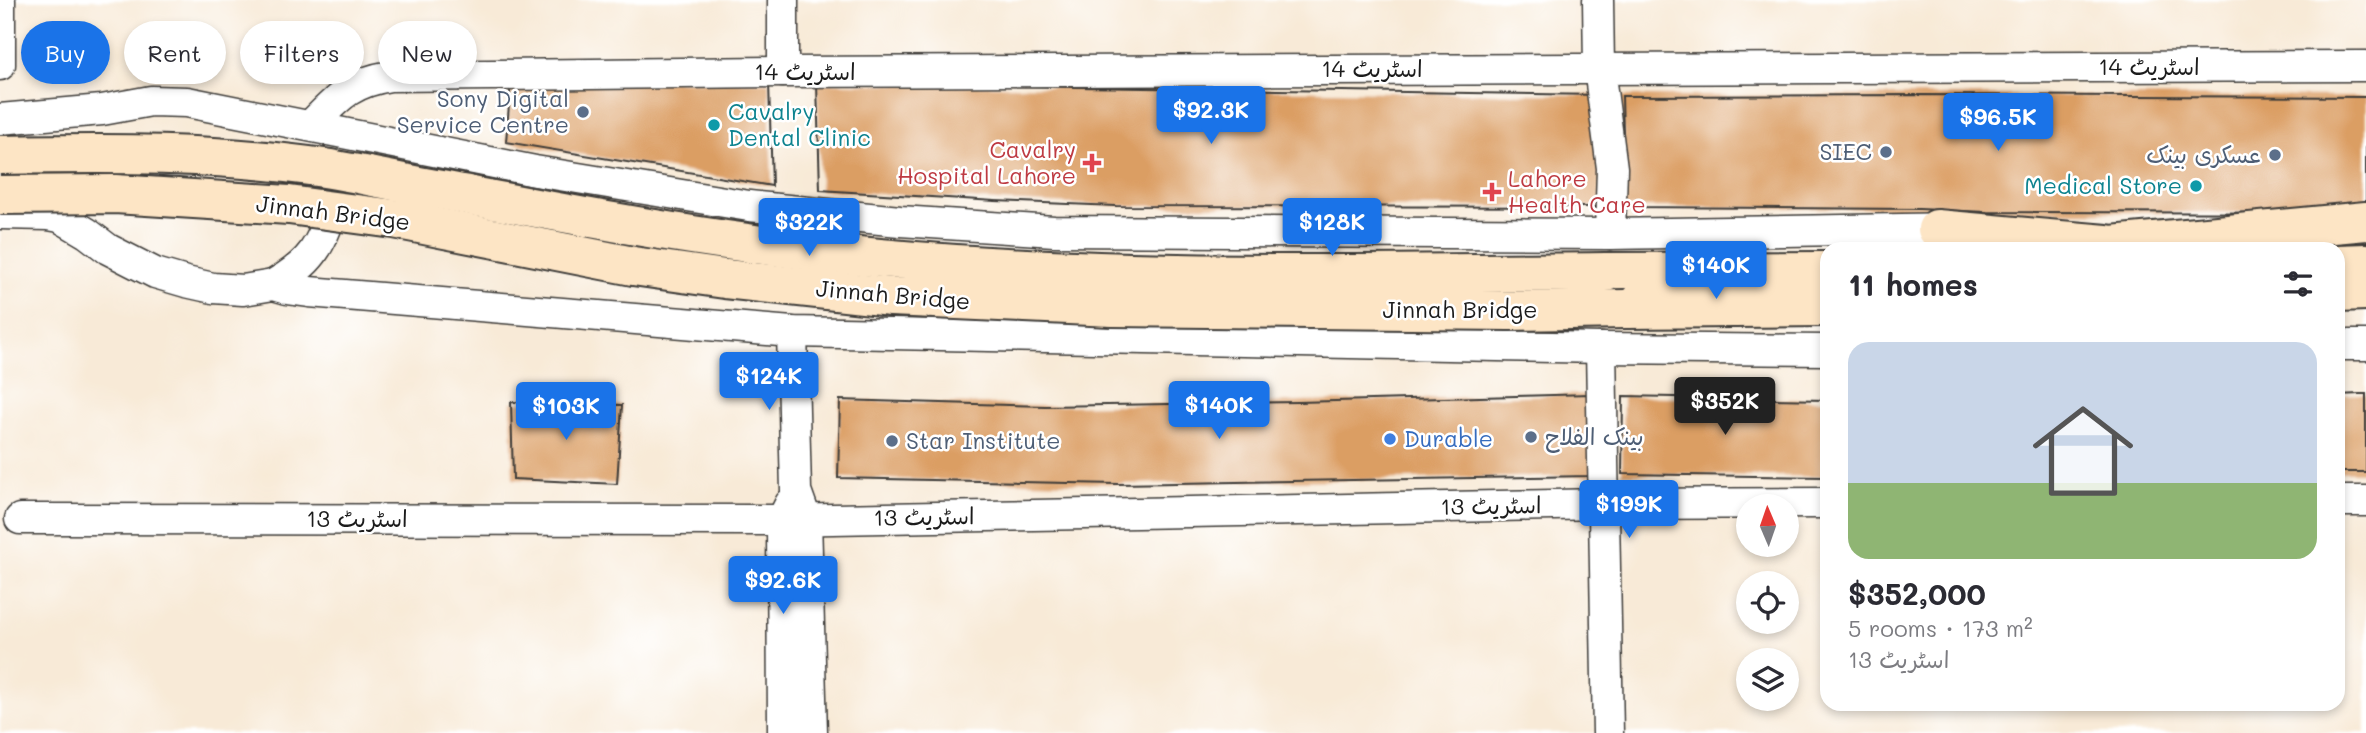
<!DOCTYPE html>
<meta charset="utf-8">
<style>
:root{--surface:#fff;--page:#f7f7f7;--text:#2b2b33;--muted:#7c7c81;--line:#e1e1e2;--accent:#1a73e8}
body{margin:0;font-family:Mali,"Playpen Sans Arabic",sans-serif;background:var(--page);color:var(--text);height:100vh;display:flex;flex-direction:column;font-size:26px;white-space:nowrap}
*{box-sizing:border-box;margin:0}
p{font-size:23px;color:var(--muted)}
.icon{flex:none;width:38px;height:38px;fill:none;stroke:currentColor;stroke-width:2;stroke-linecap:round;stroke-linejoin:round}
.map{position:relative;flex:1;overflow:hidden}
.side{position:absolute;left:1820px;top:242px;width:525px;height:469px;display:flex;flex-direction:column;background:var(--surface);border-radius:21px;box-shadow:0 4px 10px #0003}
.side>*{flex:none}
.banner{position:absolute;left:21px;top:21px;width:665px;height:63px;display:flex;gap:14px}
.needle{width:46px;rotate:358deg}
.fabs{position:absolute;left:1736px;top:494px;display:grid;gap:14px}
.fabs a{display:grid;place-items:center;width:63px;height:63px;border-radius:50%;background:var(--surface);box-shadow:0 4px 10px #0003;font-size:35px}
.price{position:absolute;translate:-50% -60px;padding:0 16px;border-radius:7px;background:var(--accent);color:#fff;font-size:23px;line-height:46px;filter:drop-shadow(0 2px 4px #0008)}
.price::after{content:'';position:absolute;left:50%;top:42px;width:21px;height:16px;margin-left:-10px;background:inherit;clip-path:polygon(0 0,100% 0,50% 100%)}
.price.active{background:#222;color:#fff}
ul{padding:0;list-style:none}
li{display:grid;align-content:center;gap:14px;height:371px;padding:0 28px}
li+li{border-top:2px solid var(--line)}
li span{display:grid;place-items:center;height:217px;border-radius:21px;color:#555}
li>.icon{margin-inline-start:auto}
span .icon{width:126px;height:126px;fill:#fffc;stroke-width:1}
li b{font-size:30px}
h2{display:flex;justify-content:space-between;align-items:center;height:84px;padding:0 28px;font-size:30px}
.chip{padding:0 24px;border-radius:32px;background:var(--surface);box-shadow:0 4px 10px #0003;font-size:24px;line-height:63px}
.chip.active{background:var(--accent);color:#fff}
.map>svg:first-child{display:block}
</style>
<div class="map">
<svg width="2366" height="733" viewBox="0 0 2366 733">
<rect width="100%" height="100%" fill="#fff"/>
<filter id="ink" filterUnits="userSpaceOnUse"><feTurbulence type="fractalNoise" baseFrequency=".0143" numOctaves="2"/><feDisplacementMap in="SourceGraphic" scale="14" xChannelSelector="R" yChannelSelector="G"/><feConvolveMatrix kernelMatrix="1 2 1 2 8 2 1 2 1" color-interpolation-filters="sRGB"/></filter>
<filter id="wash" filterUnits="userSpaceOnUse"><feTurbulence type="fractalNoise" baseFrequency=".00686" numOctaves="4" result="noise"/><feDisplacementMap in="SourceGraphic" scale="28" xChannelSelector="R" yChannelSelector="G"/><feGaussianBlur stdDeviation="1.57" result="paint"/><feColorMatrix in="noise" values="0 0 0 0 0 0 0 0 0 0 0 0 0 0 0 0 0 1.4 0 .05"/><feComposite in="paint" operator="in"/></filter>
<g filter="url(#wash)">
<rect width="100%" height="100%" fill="#f8ead7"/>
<g id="blocks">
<g fill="#db9e64">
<path d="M511 80 769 82 772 186 506 142Z"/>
<path d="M817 83 1601 95 1603 207 1116 206 995 201 820 190Z"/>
<path d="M1919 95 2366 97V213L1987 212 1919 209 1625 207 1622 96Z"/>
<path d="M1590 394 1591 476 1118 484 838 478 840 400 1045 406 1299 402Z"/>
<path d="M2360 394H2366V472H2338V395Z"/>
<path d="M1623 396 1827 400V477L1622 474Z"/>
<path d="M511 402 622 405 617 484 513 479Z"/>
</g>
</g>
</g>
<g filter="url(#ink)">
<use href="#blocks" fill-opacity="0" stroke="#3d3b38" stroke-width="2"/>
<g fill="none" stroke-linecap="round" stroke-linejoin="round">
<g stroke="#3d3b38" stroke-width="33">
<g id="minor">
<path d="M783 0V72"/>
<path d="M1598 0 1599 68 1612 168 1610 234"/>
<path d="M0 65V0"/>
<path d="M0 119 102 110 151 101 187 102 535 171 749 206 900 221 1054 231 1610 234 1960 228"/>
<path d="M311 125C339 97 349 83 390 76L783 72 2366 66"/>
<path d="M0 214 48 215 60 217 87 233 108 249 155 273 186 282 213 288 243 290 273 285 287 289 309 292 792 332 1601 348 1827 350"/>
<path d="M273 285C318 259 320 243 338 197V193"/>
<path d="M792 332 796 491 806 519 812 733"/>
<path d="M2338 345H2366"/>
<path d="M1601 348 1608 733"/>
<path d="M2338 501H2366"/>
<path d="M20 519 782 520 1603 504 1827 503"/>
<path d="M783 733 782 520 790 504"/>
</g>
</g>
<g stroke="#3d3b38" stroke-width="42">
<g id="secondary">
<path d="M1937 229 2106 244"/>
<path d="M2079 248 2366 221"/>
<path d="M2338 264 2366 263"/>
<path d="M1606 272 1827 271"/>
<path d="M2338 292 2366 291"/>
<path d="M1626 309 1827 307"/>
</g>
</g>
<use href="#minor" stroke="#fff" stroke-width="30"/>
<use href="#secondary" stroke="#fde5c5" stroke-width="38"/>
<g stroke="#3d3b38" stroke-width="42" stroke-linecap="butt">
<g id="secondary-bridge">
<path d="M0 155C109 153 216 152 324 168 361 174 398 182 435 189 542 209 648 230 755 244 1037 282 1322 274 1606 272"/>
<path d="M0 195 115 194 289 205 394 219 633 266 725 279 891 297 1112 307 1509 311 1626 309"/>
</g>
</g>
<use href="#secondary-bridge" stroke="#fde5c5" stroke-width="38"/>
</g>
</g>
<g fill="#5c6f8a" stroke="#fff" stroke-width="2.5">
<circle cx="583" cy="112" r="7"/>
<circle cx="1886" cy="152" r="7"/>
<circle cx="2275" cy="155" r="7"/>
<circle cx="1531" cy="437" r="7"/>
<circle cx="892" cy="441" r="7"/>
</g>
<g fill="#0f9aa8" stroke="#fff" stroke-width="2.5">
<circle cx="714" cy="125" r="7"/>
<circle cx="2196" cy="186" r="7"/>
</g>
<g fill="#e0444e" stroke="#fff" stroke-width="2.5">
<path d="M1088.5 152.5h7v7h7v7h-7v7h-7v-7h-7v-7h7z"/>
<path d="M1488.5 181.5h7v7h7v7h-7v7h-7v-7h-7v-7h7z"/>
</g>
<circle fill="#3f7fe0" stroke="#fff" stroke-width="2.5" cx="1390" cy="439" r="7"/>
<g text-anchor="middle" stroke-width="5" stroke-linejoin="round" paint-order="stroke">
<g font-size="23" fill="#1c1c1c" stroke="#fff">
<text x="2149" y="75">اسٹریٹ 14</text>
<text x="1372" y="77">اسٹریٹ 14</text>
<text x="805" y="80">اسٹریٹ 14</text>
<text transform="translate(333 213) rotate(7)" y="8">Jinnah Bridge</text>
<text transform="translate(893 295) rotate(5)" y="8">Jinnah Bridge</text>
<text x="1460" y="318">Jinnah Bridge</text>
<text transform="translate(1491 506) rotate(-1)" y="8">اسٹریٹ 13</text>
<text transform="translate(924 517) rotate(-1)" y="8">اسٹریٹ 13</text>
<text x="357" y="527">اسٹریٹ 13</text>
</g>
<g font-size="23" fill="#4e5e75" stroke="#fff" text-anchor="end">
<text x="569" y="107">Sony Digital<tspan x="569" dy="26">Service Centre</tspan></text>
<text x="1872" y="160">SIEC</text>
<text x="2261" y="163">عسکری بینک</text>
<text x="1545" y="445" text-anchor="start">بینک الفلاح</text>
<text x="906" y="449" text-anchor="start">Star Institute</text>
</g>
<g font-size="23" fill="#0d838f" stroke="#fff" text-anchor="start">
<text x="728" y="120">Cavalry<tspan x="728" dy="26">Dental Clinic</tspan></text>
<text x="2182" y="194" text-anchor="end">Medical Store</text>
</g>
<g font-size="23" fill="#be3a42" stroke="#fff" text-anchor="end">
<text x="1076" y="158">Cavalry<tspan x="1076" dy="26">Hospital Lahore</tspan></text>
<text x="1508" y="187" text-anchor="start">Lahore<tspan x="1508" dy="26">Health Care</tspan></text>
</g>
<g font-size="23" fill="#366cbe" stroke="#fff" text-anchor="start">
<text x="1404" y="447">Durable</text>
</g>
</g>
</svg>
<div class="fabs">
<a><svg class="needle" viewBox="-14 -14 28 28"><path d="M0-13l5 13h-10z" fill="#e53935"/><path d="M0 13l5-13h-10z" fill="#7c7c81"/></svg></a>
<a><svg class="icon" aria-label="locate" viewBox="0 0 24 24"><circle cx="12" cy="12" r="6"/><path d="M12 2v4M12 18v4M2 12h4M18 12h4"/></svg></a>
<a><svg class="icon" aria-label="layers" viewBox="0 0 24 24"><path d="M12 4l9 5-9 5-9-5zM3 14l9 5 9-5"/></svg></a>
</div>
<b class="price" style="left:1211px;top:146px">$92.3K</b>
<b class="price" style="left:1998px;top:153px">$96.5K</b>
<b class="price" style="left:809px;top:258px">$322K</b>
<b class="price" style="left:1332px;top:258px">$128K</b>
<b class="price" style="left:1716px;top:301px">$140K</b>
<b class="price" style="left:769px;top:412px">$124K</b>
<b class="price active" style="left:1725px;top:437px">$352K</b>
<b class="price" style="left:1219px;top:441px">$140K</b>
<b class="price" style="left:566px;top:442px">$103K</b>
<b class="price" style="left:1629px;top:540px">$199K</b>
<b class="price" style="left:783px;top:616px">$92.6K</b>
<div class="banner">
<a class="chip active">Buy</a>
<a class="chip">Rent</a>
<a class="chip">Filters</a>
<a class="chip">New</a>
</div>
<section class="side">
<h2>11 homes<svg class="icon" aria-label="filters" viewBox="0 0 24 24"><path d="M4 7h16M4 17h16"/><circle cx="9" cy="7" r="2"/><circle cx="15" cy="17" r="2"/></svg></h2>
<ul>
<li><span style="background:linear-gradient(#c9d6e8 65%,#8fb573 0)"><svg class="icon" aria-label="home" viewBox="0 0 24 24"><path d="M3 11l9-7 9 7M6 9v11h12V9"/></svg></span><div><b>$352,000</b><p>5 rooms · 173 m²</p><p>اسٹریٹ 13</p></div></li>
</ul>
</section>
</div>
